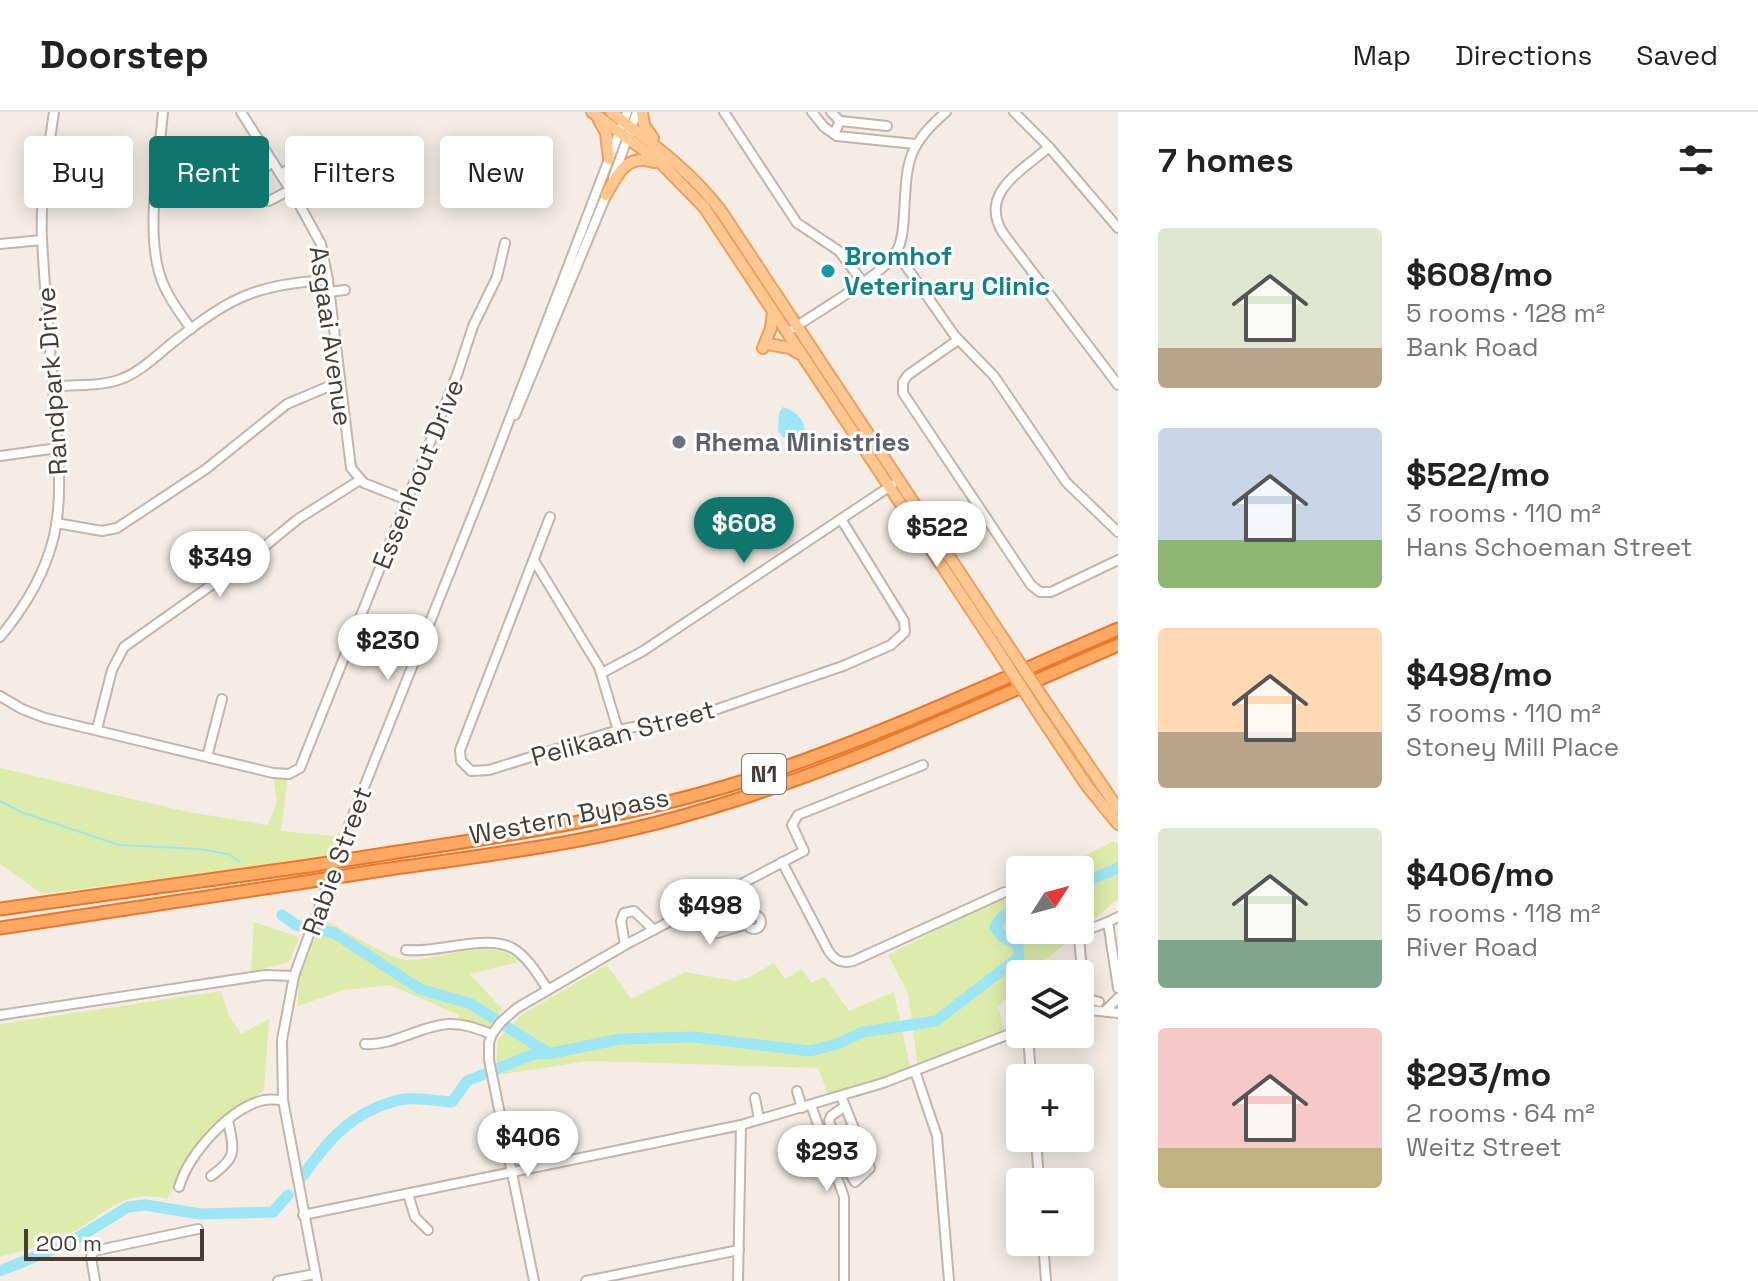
<!DOCTYPE html>
<meta charset="utf-8">
<style>
:root{--surface:#fff;--page:#f6f6f6;--text:#222;--muted:#767676;--line:#e0e0e0;--accent:#0f766e}
body{margin:0;font-family:"Space Grotesk",sans-serif;background:var(--page);color:var(--text);height:100vh;display:flex;flex-direction:column;font-size:30px;white-space:nowrap}
*{box-sizing:border-box;margin:0}
p{font-size:26px;color:var(--muted)}
.icon{flex:none;width:44px;height:44px;fill:none;stroke:currentColor;stroke-width:2;stroke-linecap:round;stroke-linejoin:round}
.map{position:relative;flex:1;overflow:hidden}
.panel{display:flex;flex-direction:column;background:var(--surface);width:640px}
.panel>*{flex:none}
.top-card{position:absolute;left:24px;top:24px;width:760px;height:72px;display:flex;gap:16px}
.needle{width:52px;rotate:54deg}
.fabs{position:absolute;left:1006px;top:744px;display:grid;gap:16px}
.fabs a{display:grid;place-items:center;width:88px;height:88px;border-radius:8px;background:var(--surface);box-shadow:0 4px 20px #0003;font-size:40px}
.scale{position:absolute;left:24px;bottom:20px;width:180px;box-sizing:border-box;padding-left:8px;border:4px solid #473b34;border-top:0;font-size:22px;line-height:28px;white-space:nowrap;color:#473b34;-webkit-text-stroke:6px #fff;paint-order:stroke}
.price{position:absolute;translate:-50% -68px;padding:0 18px;border-radius:28px;background:#fff;color:#222;font-size:26px;line-height:52px;filter:drop-shadow(0 2px 4px #0008)}
.price::after{content:'';position:absolute;left:50%;top:48px;width:24px;height:18px;margin-left:-12px;background:inherit;clip-path:polygon(0 0,100% 0,50% 100%)}
.price.active{background:var(--accent);color:#fff}
ul{padding:0;list-style:none}
li{display:flex;align-items:center;gap:24px;height:200px;padding:0 40px}
li span{display:grid;place-items:center;flex:none;width:224px;height:160px;border-radius:8px;color:#555}
li>.icon{margin-inline-start:auto}
span .icon{width:96px;height:96px;fill:#fffc;stroke-width:1}
li b{font-size:34px}
h2{display:flex;justify-content:space-between;align-items:center;height:96px;padding:0 40px;font-size:34px}
.tag{padding:0 28px;border-radius:8px;background:var(--surface);box-shadow:0 4px 20px #0003;font-size:28px;line-height:72px}
.tag.active{background:var(--accent);color:#fff}
header{display:flex;align-items:center;gap:48px;box-sizing:border-box;height:112px;padding:0 40px;background:var(--surface);border-bottom:2px solid var(--line)}
header strong{font-size:38px}
nav{display:flex;gap:44px;margin-inline-start:auto;font-size:28px}
main{display:flex;flex:1;min-height:0}
.map>svg:first-child{display:block}
</style>
<header>
<strong>Doorstep</strong>
<nav><a>Map</a><a>Directions</a><a>Saved</a></nav>
</header>
<main>
<div class="map">
<svg width="1118" height="1169" viewBox="0 0 1118 1169">
<rect width="100%" height="100%" fill="#f4ece5"/>
<g fill="#ddecaa">
<path d="M0 656 188 700 268 713 277 689 273 663 288 664 281 719 333 724 347 718 340 744 42 782 0 752Z"/>
<path d="M1114 729 1118 731V787L1029 862H1020V871L998 895 1005 922 918 956 908 881 888 843 1020 776V818H1080V758H1056Z"/>
<path d="M323 807C340 816 390 847 406 848 439 849 493 822 519 850L470 862 502 897 491 917 459 909V903L390 873 344 878 298 894V870Z"/>
<path d="M254 810 299 825 289 850 251 860Z"/>
<path d="M774 851 785 867 802 857 811 871 825 865 849 899 894 880 911 959 828 983 818 956 589 949 496 963 498 928 521 903 607 853 631 887 685 860 735 869 748 866Z"/>
<path d="M221 879 228 902 241 922 269 907 264 978 195 1037 167 1087C124 1075 105 1103 71 1121 50 1132 23 1138 0 1145V912Z"/>
</g>
<path fill="#9ce6f6" d="M783 295C798 300 804 308 806 323L800 331 784 326 778 319 779 301Z"/>
<g fill="none" stroke-linecap="round" stroke-linejoin="round">
<path stroke="#9ce6f6" stroke-width="2" d="M0 689 21 700 119 733 199 737 228 742 240 750"/>
<g stroke="#9ce6f6" stroke-width="11">
<path d="M1080 772 1118 756"/>
<path d="M282 803 296 813 334 821 420 877 471 892 548 941"/>
<path d="M303 1064C327 1029 351 1001 395 989 413 984 434 989 452 990L467 969 534 942H548L620 927 693 925 810 939 837 932 863 920 936 909 1019 845 1018 833 1003 825 995 815 1003 804 1020 796"/>
<path d="M0 1159 69 1131 128 1095 145 1093 200 1102 273 1100 288 1083"/>
</g>
<g stroke="#c3b5aa" stroke-width="12">
<g id="minor">
<path d="M163 0C159 48 147 110 158 156 163 179 178 198 191 217"/>
<path d="M241 0 298 90 321 132 328 168 351 356 364 371 407 388"/>
<path d="M724 0 797 111 839 139 862 169"/>
<path d="M812 0 824 15 837 24 915 32"/>
<path d="M831 0 840 9"/>
<path d="M1014 0 1049 35 1118 116"/>
<path d="M834 22 840 9 887 14"/>
<path d="M1049 35C1022 59 978 81 1003 121L1118 273"/>
<path d="M273 50C256 61 239 79 269 89L290 78"/>
<path d="M281 62 321 36"/>
<path d="M613 66 637 0"/>
<path d="M0 132 42 128"/>
<path d="M896 140 955 224 994 264 1066 370 1118 420"/>
<path d="M329 180 345 178"/>
<path d="M794 216C818 199 885 162 897 139 903 127 903 115 904 103 907 52 905 35 946 0"/>
<path d="M958 228 908 263 903 270V281L1031 473 1040 480H1051L1118 448"/>
<path d="M53 275C75 272 100 275 121 267 141 260 159 241 176 228 233 184 255 173 328 168"/>
<path d="M515 303 608 79"/>
<path d="M0 344 58 336"/>
<path d="M550 405 460 638 461 649 471 659 489 658 618 618 703 602 843 554 891 533 905 520 904 509 841 407"/>
<path d="M56 411 102 419 117 416 206 357 287 292 339 270"/>
<path d="M535 450 599 555 618 618"/>
<path d="M0 525C25 495 45 462 54 424 63 384 58 343 55 303 51 244 45 186 42 127 40 84 48 42 54 0"/>
<path d="M602 561 643 539 892 373"/>
<path d="M0 584 22 597 45 606 273 661 289 662 300 656 457 263 473 214 497 165 505 131"/>
<path d="M97 617 112 558 124 535 254 443 298 407 360 368"/>
<path d="M207 645 222 587"/>
<path d="M782 750 828 838C834 848 841 852 853 849L1005 780"/>
<path d="M698 795 711 817 718 821 747 812"/>
<circle cx="754" cy="810" r="7"/>
<path d="M1118 805 1108 810 1118 876"/>
<path d="M625 833 621 809 624 801 634 799 654 818"/>
<path d="M406 838C438 842 492 819 517 839 530 849 539 864 548 878"/>
<path d="M1099 890 1086 886 1084 882 1079 825 1084 819 1108 810"/>
<path d="M1080 897 1118 901"/>
<path d="M1105 899 1118 886"/>
<path d="M0 903 265 863 294 864"/>
<path d="M1028 922 1031 966"/>
<path d="M365 932C394 934 419 914 448 912 463 911 478 917 492 922"/>
<path d="M915 959 937 1024 949 1169"/>
<path d="M797 979 802 996"/>
<path d="M841 984 870 1056 855 1070 845 1054 829 1009 831 1004 845 994"/>
<path d="M755 986 759 1007"/>
<path d="M811 993 844 1085V1169"/>
<path d="M1036 1026 1039 1070"/>
<path d="M211 1064C238 1045 234 1039 228 1008"/>
<path d="M179 1075C189 1042 229 996 264 988 270 987 277 988 283 988"/>
<path d="M408 1082 415 1105 428 1118"/>
<path d="M303 1103 741 1013 883 971 1020 918"/>
<path d="M1043 1130 1046 1169"/>
<path d="M95 1169 91 1145 94 1139 198 1117"/>
<path d="M278 1169 315 1162"/>
<path d="M317 1169 283 988 282 928 294 864 351 708 481 382 627 0"/>
<path d="M534 1169 489 948V931L492 922 501 910 517 896 625 833 804 739 792 713 798 703 923 653"/>
<path d="M586 1169 739 1138"/>
<path d="M738 1169 741 1013"/>
</g>
</g>
<g stroke="#eda05a" stroke-width="14">
<g id="major">
<path d="M592 0 660 50 704 95 991 528"/>
<path d="M611 0C652 32 689 57 721 99L1003 526"/>
<path d="M642 0 644 13 653 26"/>
<path d="M599 8 606 21 609 47"/>
<path d="M606 83C617 62 627 41 654 50"/>
<path d="M768 232 790 236 798 241"/>
<path d="M763 236 771 216 773 199"/>
<path d="M1049 595 1118 697"/>
<path d="M1037 599 1087 674 1118 712"/>
</g>
</g>
<g stroke="#ea7729" stroke-width="15">
<g id="highway">
<path d="M391 741C511 723 630 705 747 668 874 627 996 569 1118 517"/>
<path d="M382 758C487 743 592 731 693 701 840 659 978 593 1118 533"/>
<path d="M0 797 309 754"/>
<path d="M0 816 299 771"/>
</g>
</g>
<use href="#minor" stroke="#fff" stroke-width="8"/>
<use href="#major" stroke="#ffc893" stroke-width="10"/>
<use href="#highway" stroke="#ffa965" stroke-width="11"/>
<g stroke="#eda05a" stroke-width="14" stroke-linecap="butt">
<g id="major-bridge">
<path d="M1003 526 1049 595"/>
<path d="M991 528 1037 599"/>
</g>
</g>
<g stroke="#ea7729" stroke-width="15" stroke-linecap="butt">
<g id="highway-bridge">
<path d="M309 754 391 741"/>
<path d="M299 771 382 758"/>
</g>
</g>
<use href="#major-bridge" stroke="#ffc893" stroke-width="10"/>
<use href="#highway-bridge" stroke="#ffa965" stroke-width="11"/>
</g>
<circle fill="#0f9aa8" stroke="#fff" stroke-width="3" cx="828" cy="159" r="8"/>
<circle fill="#6b7280" stroke="#fff" stroke-width="3" cx="679" cy="330" r="8"/>
<g text-anchor="middle" stroke-width="6" stroke-linejoin="round" paint-order="stroke">
<rect fill="#fff" stroke="#7e7671" stroke-width="2" x="742" y="642" width="44" height="40" rx="6"/>
<g font-size="24" font-weight="bold" fill="#473b34">
<text x="764" y="670">N1</text>
</g>
<g font-size="26" font-weight="bold" fill="#0d838f" stroke="#fff" text-anchor="start">
<text x="844" y="153">Bromhof<tspan x="844" dy="30">Veterinary Clinic</tspan></text>
</g>
<g font-size="26" fill="#473b34" stroke="#fff">
<text transform="translate(331 224) rotate(82)" y="9">Asgaai Avenue</text>
<text transform="translate(52 269) rotate(-94)" y="9">Randpark Drive</text>
<text transform="translate(418 362) rotate(-68)" y="9">Essenhout Drive</text>
<text transform="translate(623 621) rotate(-15)" y="9">Pelikaan Street</text>
<text transform="translate(569 704) rotate(-11)" y="9">Western Bypass</text>
<text transform="translate(337 749) rotate(-70)" y="9">Rabie Street</text>
</g>
<g font-size="26" font-weight="bold" fill="#5b616d" stroke="#fff" text-anchor="start">
<text x="695" y="339">Rhema Ministries</text>
</g>
</g>
</svg>
<div class="fabs">
<a><svg class="needle" viewBox="-14 -14 28 28"><path d="M0-13l5 13h-10z" fill="#e53935"/><path d="M0 13l5-13h-10z" fill="#767676"/></svg></a>
<a><svg class="icon" aria-label="layers" viewBox="0 0 24 24"><path d="M12 4l9 5-9 5-9-5zM3 14l9 5 9-5"/></svg></a>
<a>+</a>
<a>−</a>
</div>
<div class="scale">200 m</div>
<b class="price active" style="left:744px;top:453px">$608</b>
<b class="price" style="left:937px;top:457px">$522</b>
<b class="price" style="left:220px;top:487px">$349</b>
<b class="price" style="left:388px;top:570px">$230</b>
<b class="price" style="left:710px;top:835px">$498</b>
<b class="price" style="left:528px;top:1067px">$406</b>
<b class="price" style="left:827px;top:1081px">$293</b>
<div class="top-card">
<a class="tag">Buy</a>
<a class="tag active">Rent</a>
<a class="tag">Filters</a>
<a class="tag">New</a>
</div>
</div>
<section class="panel">
<h2>7 homes<svg class="icon" aria-label="filters" viewBox="0 0 24 24"><path d="M4 7h16M4 17h16"/><circle cx="9" cy="7" r="2"/><circle cx="15" cy="17" r="2"/></svg></h2>
<ul>
<li><span style="background:linear-gradient(#dfe7d0 75%,#b9a48a 0)"><svg class="icon" aria-label="home" viewBox="0 0 24 24"><path d="M3 11l9-7 9 7M6 9v11h12V9"/></svg></span><div><b>$608/mo</b><p>5 rooms · 128 m²</p><p>Bank Road</p></div></li>
<li><span style="background:linear-gradient(#c9d6e8 70%,#8fb573 0)"><svg class="icon" aria-label="home" viewBox="0 0 24 24"><path d="M3 11l9-7 9 7M6 9v11h12V9"/></svg></span><div><b>$522/mo</b><p>3 rooms · 110 m²</p><p>Hans Schoeman Street</p></div></li>
<li><span style="background:linear-gradient(#ffd9b3 65%,#b9a48a 0)"><svg class="icon" aria-label="home" viewBox="0 0 24 24"><path d="M3 11l9-7 9 7M6 9v11h12V9"/></svg></span><div><b>$498/mo</b><p>3 rooms · 110 m²</p><p>Stoney Mill Place</p></div></li>
<li><span style="background:linear-gradient(#dfe7d0 70%,#7fa58c 0)"><svg class="icon" aria-label="home" viewBox="0 0 24 24"><path d="M3 11l9-7 9 7M6 9v11h12V9"/></svg></span><div><b>$406/mo</b><p>5 rooms · 118 m²</p><p>River Road</p></div></li>
<li><span style="background:linear-gradient(#f6c9c9 75%,#c2b280 0)"><svg class="icon" aria-label="home" viewBox="0 0 24 24"><path d="M3 11l9-7 9 7M6 9v11h12V9"/></svg></span><div><b>$293/mo</b><p>2 rooms · 64 m²</p><p>Weitz Street</p></div></li>
</ul>
</section>
</main>
